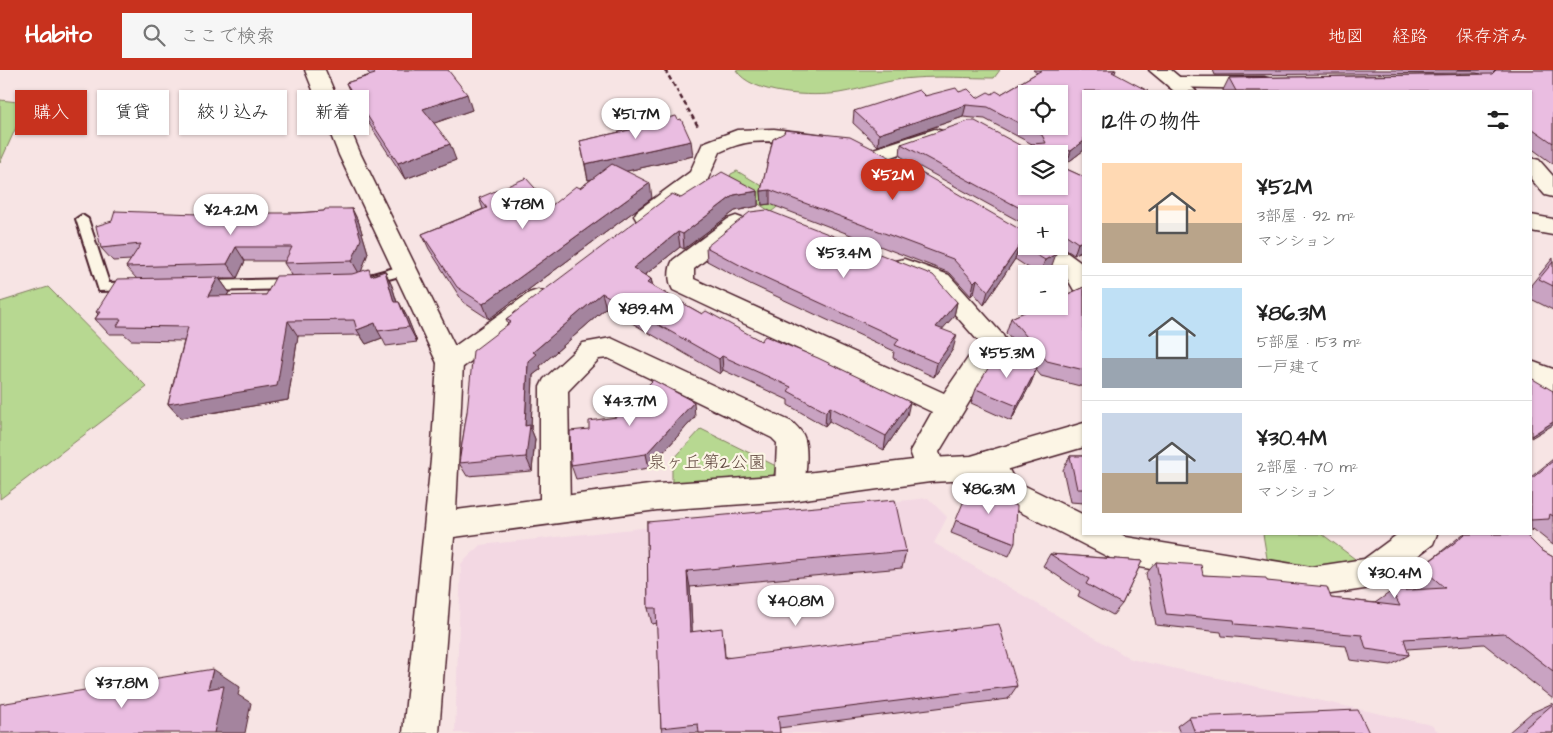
<!DOCTYPE html>
<html lang="ja">
<meta charset="utf-8">
<style>
:root{--surface:#fff;--page:#f6f6f6;--text:#222;--muted:#767676;--line:#e0e0e0;--accent:#c8321e}
body{margin:0;font-family:"Architects Daughter","Klee One",sans-serif;background:var(--page);color:var(--text);height:100vh;display:flex;flex-direction:column;font-size:19px;white-space:nowrap}
*{box-sizing:border-box;margin:0}
p{font-size:16px;color:var(--muted)}
.icon{flex:none;width:28px;height:28px;fill:none;stroke:currentColor;stroke-width:2;stroke-linecap:round;stroke-linejoin:round}
.map{position:relative;flex:1;overflow:hidden}
.details{position:absolute;left:1082px;top:20px;width:450px;height:445px;display:flex;flex-direction:column;background:var(--surface);border-radius:0px;box-shadow:0 1px 4px #0004}
.details>*{flex:none}
.banner{position:absolute;left:15px;top:20px;width:475px;height:45px;display:flex;gap:10px}
.fabs{position:absolute;left:1018px;top:15px;display:grid;gap:10px}
.fabs a{display:grid;place-items:center;width:50px;height:50px;border-radius:0px;background:var(--surface);box-shadow:0 1px 4px #0004;font-size:25px}
.price{position:absolute;translate:-50% -42px;padding:0 11px;border-radius:18px;background:#fff;color:#222;font-size:16px;line-height:32px;filter:drop-shadow(0 1px 2px #0008)}
.price::after{content:'';position:absolute;left:50%;top:30px;width:15px;height:11px;margin-left:-8px;background:inherit;clip-path:polygon(0 0,100% 0,50% 100%)}
.price.on{background:var(--accent);color:#fff}
ul{padding:0;list-style:none}
li{display:flex;align-items:center;gap:15px;height:125px;padding:0 20px}
li+li{border-top:1px solid var(--line)}
li span{display:grid;place-items:center;flex:none;width:140px;height:100px;border-radius:0px;color:#555}
li>.icon{margin-inline-start:auto}
span .icon{width:60px;height:60px;fill:#fffc;stroke-width:1}
li b{font-size:21px}
h2{display:flex;justify-content:space-between;align-items:center;height:60px;padding:0 20px;font-size:21px}
.pill{padding:0 18px;border-radius:0px;background:var(--surface);box-shadow:0 1px 4px #0004;font-size:18px;line-height:45px}
.pill.on{background:var(--accent);color:#fff}
header{display:flex;align-items:center;gap:30px;box-sizing:border-box;height:70px;padding:0 25px;background:var(--accent);color:#fff}
header strong{font-size:24px}
nav{display:flex;gap:28px;margin-inline-start:auto;font-size:18px}
.search{width:350px;height:45px;background:var(--page);display:flex;align-items:center;gap:12px;box-sizing:border-box;padding:0 18px;border-radius:0px;color:var(--muted);font-size:19px}
.map>svg:first-child{display:block}
</style>
<header>
<strong>Habito</strong>
<div class="search"><svg class="icon" aria-label="search" viewBox="0 0 24 24"><circle cx="10" cy="10" r="6"/><path d="M15 15l6 6"/></svg>ここで検索</div>
<nav><a>地図</a><a>経路</a><a>保存済み</a></nav>
</header>
<div class="map">
<svg width="1553" height="663" viewBox="0 0 1553 663">
<rect width="100%" height="100%" fill="#f7e4e4"/>
<filter id="ink" filterUnits="userSpaceOnUse"><feTurbulence type="fractalNoise" baseFrequency=".02" numOctaves="2"/><feDisplacementMap in="SourceGraphic" scale="10" xChannelSelector="R" yChannelSelector="G"/><feConvolveMatrix kernelMatrix="1 2 1 2 8 2 1 2 1" color-interpolation-filters="sRGB"/></filter>
<g filter="url(#ink)">
<path fill="#f3d8e3" d="M928 428 947 447 934 473 1131 589 1431 655 1440 663H455L461 494 480 475Z"/>
<g fill="#b7d891" stroke="#807c5e">
<path d="M736 0H1000L994 8C968 8 941 6 914 8 889 9 864 19 839 23 813 27 751 25 736 0Z"/>
<path d="M0 30 27 33 0 93Z"/>
<path d="M737 101 786 130 771 142 728 114 731 104Z"/>
<path d="M48 217 147 317 0 429V232Z"/>
<path d="M701 359 776 396 771 414 672 421V391Z"/>
<path d="M1263 464H1322L1363 495 1269 500Z"/>
</g>
<g fill="none" stroke-linecap="round" stroke-linejoin="round">
<g stroke="#4a1f2b" stroke-width="4">
<g id="lane">
<path d="M82 145 88 149 109 213 132 212 139 217 137 220 99 221 76 149Z"/>
<path d="M405 195 412 200 410 203 367 215 360 210 362 207Z"/>
<path d="M292 209 299 214 292 219 205 221 198 216 205 211Z"/>
</g>
</g>
<g stroke="#4a1f2b" stroke-width="3">
<g id="street">
<path d="M1459 0H1479L1493 21H1473Z"/>
<path d="M1176 7H1264L1271 9 1274 13 1271 17 1264 19 1169 17 1166 13 1169 9Z"/>
<path d="M774 59 824 65 828 70 824 75C813 77 801 75 789 73 762 70 745 70 720 82L707 111 653 151 645 154 637 151 634 146 637 141 690 102 703 73 737 60Z"/>
<path d="M935 59 942 61 945 65 942 69 878 92 870 90 867 85 870 80Z"/>
<path d="M1531 88 1539 90 1553 106V127L1545 125 1531 109Z"/>
<path d="M1531 145 1553 149V165L1531 161Z"/>
<path d="M736 146 744 149 748 154 744 159 694 199V209L944 323 979 272 931 217 895 203 892 197 895 191 904 189 949 205 1002 264 1006 271 939 382 945 400 940 409 930 412 920 409 910 381 932 342 673 220C668 211 668 199 673 190L728 149Z"/>
<path d="M1029 176H1058L1084 195V225L1075 222 1067 208 1033 182Z"/>
<path d="M538 220 547 223 550 229 547 235 459 300 450 303 441 300 437 293 441 286 529 223Z"/>
<path d="M611 268 792 352C797 357 802 361 804 367 809 380 806 416 800 427L790 431 780 427 775 418 777 373 772 368 608 288 599 289 568 321 570 439 566 448 555 452 544 448 540 439V317L544 309 583 273Z"/>
<path d="M1531 291 1553 299V322L1531 313Z"/>
<path d="M990 380 1000 383 1015 411 1084 445V464H1121L1126 467 1311 497 1364 489 1398 464H1437L1433 474 1382 513 1371 518 1311 527 1122 494 995 429 976 392 980 383Z"/>
</g>
</g>
<g stroke="#4a1f2b" stroke-width="3">
<g id="secondary">
<path d="M305 0H325L361 85 463 293 456 440 657 414 790 405 930 388 971 386 1084 353V377L971 410 930 412 790 431 657 440 454 467 439 663H403L431 390 437 293 339 85Z"/>
<path d="M1149 0H1171L1196 21H1174Z"/>
</g>
</g>
<path stroke="#4a1f2b" stroke-width="2.5" stroke-dasharray="4.5 3" stroke-linecap="butt" d="M665 0 699 58"/>
<use href="#lane" fill="#fcf5e5" fill-rule="evenodd"/>
<use href="#street" fill="#fcf5e5" fill-rule="evenodd"/>
<use href="#secondary" fill="#fcf5e5" fill-rule="evenodd"/>
</g>
<g fill="#c9a3c2" stroke="#4a1f2b" fill-rule="evenodd">
<path d="M366 0H448L472 40 434 53 456 90 405 109 353 29 346 13 370 5Z"/>
<path d="M1033 0H1116L1115 3 1084 21V80L1067 93 1060 92 1062 97 1084 107V179L1074 185 1059 175V144H1026V155L900 86 901 74 1030 79 1032 74 985 49 963 47 878 76 853 53 854 41 925 26 959 22 977 28 992 24H1001L1037 3Z"/>
<path d="M1213 0H1553V94L1531 78V21H1223V20L1229 8 1481 4 1476 3 1215 5Z"/>
<path d="M636 55 693 86 627 101 652 128 489 249 463 232 429 179 422 164 483 139 479 128 551 136 580 118 592 109 588 110 580 71 637 58Z"/>
<path d="M773 69 1021 160 1046 176 1051 198 1041 204H1038L1015 189 984 235 974 223 971 226 950 203 770 134 762 135 761 121Z"/>
<path d="M758 121V136L735 141 684 179 680 177 645 205 651 209 653 216 702 244 761 271 907 346 884 380 829 351 825 356 788 335V330L723 300 720 304 606 238 540 296 541 299 533 305 531 359 535 369 532 401 467 406 459 393 467 342 508 255 506 249 681 128Z"/>
<path d="M352 139 359 153 368 183 361 201 372 205 385 201 392 216 397 232H399L407 247 417 272 386 276 382 268 366 274 360 265 298 266 288 330 181 348 168 334 184 271 131 270 124 264H109L95 249 98 244 96 242 137 209 126 197 131 190 113 191 101 178 225 145 297 143ZM245 191H285L284 193 292 205 266 225 227 226 229 222 219 208H237Z"/>
<path d="M706 177 957 232 954 246 942 259 953 279 934 307 893 288 894 281 750 214 707 191Z"/>
<path d="M1553 188V240L1531 229V215Z"/>
<path d="M1084 217V317L1041 306 1036 300 1031 313 1011 351 971 333 976 319 1033 296 1006 263 1011 248Z"/>
<path d="M616 347H695L649 398 576 409 571 395 589 359Z"/>
<path d="M1070 386H1084V433L1070 432 1063 400Z"/>
<path d="M1553 389V475L1533 459 1531 461V407Z"/>
<path d="M956 450 1015 473 1009 486 951 463Z"/>
<path d="M647 452 906 481 902 498 690 517 692 561 724 572 725 587 1017 616 1008 629 779 658 780 663H663L661 658 657 553 652 554 648 538Z"/>
<path d="M1463 464H1525L1541 480 1553 487V629L1484 574 1407 579 1409 585 1391 595 1350 590 1346 576 1222 566 1221 562 1156 555 1146 504 1156 492 1203 505 1267 511 1331 528 1376 533H1375L1392 521 1416 520 1404 509 1437 485Z"/>
<path d="M1050 484 1142 491 1122 534 1113 545 1078 526 1080 521 1043 496Z"/>
<path d="M1553 633V663H1508L1531 643Z"/>
<path d="M1189 647 1369 663H1180L1177 656Z"/>
</g>
<g fill="#a4849e" stroke="#4a1f2b">
<path d="M467 24 472 40 429 55 423 39Z"/>
<path d="M966 35 963 47 878 76 879 64Z"/>
<path d="M691 71 693 86 588 110 585 94Z"/>
<path d="M1084 71V80L1067 93 1071 81Z"/>
<path d="M450 74 456 90 405 109 398 93Z"/>
<path d="M650 113 652 128 489 249 483 234Z"/>
<path d="M770 120V134L762 135 761 121Z"/>
<path d="M758 121V136L735 141 684 179 683 164 734 125Z"/>
<path d="M352 139 359 153 368 183 360 205 352 191Z"/>
<path d="M678 162 680 177 635 213 633 198Z"/>
<path d="M1084 170V179L1074 185 1078 173Z"/>
<path d="M1020 175 1015 189 984 235 988 221Z"/>
<path d="M236 177 245 191 237 208 227 194Z"/>
<path d="M1056 184 1051 198 1041 204H1040L1045 190Z"/>
<path d="M385 201 392 216 401 247 394 232Z"/>
<path d="M218 207 229 222 219 241 208 226Z"/>
<path d="M651 209 654 224 647 213Z"/>
<path d="M977 209 974 223 971 226 974 212Z"/>
<path d="M602 223 606 238 540 296 541 299 533 305 531 359 535 369 532 401 526 387 525 356 528 291 533 282Z"/>
<path d="M399 232 407 247 417 272 409 257Z"/>
<path d="M957 232 954 246 933 270 936 257Z"/>
<path d="M288 251 298 266 288 330 181 348 168 334Z"/>
<path d="M375 253 378 261 382 268 366 274 357 260Z"/>
<path d="M957 265 953 279 934 307 937 293Z"/>
<path d="M722 286 723 300 720 304 719 289Z"/>
<path d="M1037 298 1031 313 1011 351 1017 336Z"/>
<path d="M694 332 695 347 649 398 646 384Z"/>
<path d="M910 332 907 346 884 380 886 366Z"/>
<path d="M830 337 829 351 825 356 826 342Z"/>
<path d="M1553 352V355L1531 368V366Z"/>
<path d="M687 501 690 517 693 576 690 562Z"/>
<path d="M213 599 240 617 238 625 251 633 245 663H214L208 619Z"/>
</g>
<g fill="#eabde1" stroke="#4a1f2b" fill-rule="evenodd">
<path d="M372 0H448L467 24 423 39 450 74 398 93 346 13 375 4Z"/>
<path d="M1042 0H1115L1112 2 1148 21H1084V71L1071 81 1061 79 1060 89 1062 97 1084 107V170L1078 173 1062 162H1059V144H1031L901 74 969 51H975L1025 78 1031 79V74L1046 73 1042 65 988 37 966 35 879 64 854 41 919 20 925 26 956 18 959 22 968 19 977 28 988 22 992 24 996 21 1001 24ZM1026 24H1059V56H1026ZM1026 84H1059V116H1026Z"/>
<path d="M1496 0H1553V73L1533 59H1531V21H1236L1229 8 1492 4Z"/>
<path d="M676 46 678 50 681 49 691 71 585 94 580 71 638 58 636 55Z"/>
<path d="M785 60 850 67 927 106 1021 160 1026 161V176H1046L1056 184 1045 190 1020 175 988 221 977 209 974 212 953 189 770 120 761 121 773 69 784 63Z"/>
<path d="M612 94 650 113 483 234 457 217 422 164 487 138 479 128 526 108 551 136 576 116 580 118Z"/>
<path d="M722 102 758 121 734 125 683 164 678 162 633 198 651 209 647 213 702 244 706 241 761 271 765 266 818 288 910 332 886 366 830 337 826 342 788 321 791 317 722 286 719 289 602 223 533 282 536 284 528 291 525 356 530 355 526 387 459 393 467 342 473 281 511 252 506 249 672 124 681 128Z"/>
<path d="M325 139H352L361 169 352 191 284 193 292 177H236L227 194 126 197 141 174 101 178 96 156 112 151 115 141 225 145 227 143H297L324 141Z"/>
<path d="M767 140 933 205 957 232 936 257 957 265 937 293 895 275 899 269 749 200 706 177 750 142Z"/>
<path d="M1553 192V216L1539 209Z"/>
<path d="M369 199 371 206 385 201 394 232H399L409 257 378 261 375 253 357 260 354 250 288 251 277 316 168 334 188 257 117 256 121 249H95L100 242H96L117 209 218 207 208 226 266 225 276 206 352 204Z"/>
<path d="M1084 217V300L1047 291 1011 248 1038 236H1059V228Z"/>
<path d="M998 281 1037 298 1017 336 976 319Z"/>
<path d="M1531 308 1553 321V352L1531 366Z"/>
<path d="M653 310 694 332 646 384 571 395 570 361 589 359V351L616 347Z"/>
<path d="M1070 386H1084V419H1077Z"/>
<path d="M1553 391V446L1550 444 1549 449 1531 450V409Z"/>
<path d="M969 418 1017 436 1015 473 956 450Z"/>
<path d="M895 430 906 481 687 501 690 562 722 558 725 588 999 554 1017 616 778 646 780 663H699L698 654 661 658 656 538H648L647 452Z"/>
<path d="M1465 464H1525L1541 480 1553 487V601L1504 563 1404 569 1409 585 1366 579 1362 565 1235 554 1234 550 1166 544 1156 492 1201 495 1203 505 1266 508 1267 511 1327 517 1331 528 1400 536 1392 521 1445 518 1421 497 1453 474Z"/>
<path d="M1050 484 1142 491 1122 534 1086 514 1089 509Z"/>
<path d="M213 599 208 619 224 616 214 663H0V634Z"/>
<path d="M1553 634V663H1519Z"/>
<path d="M1358 640 1369 663H1195L1189 647Z"/>
</g>
</g>
<g text-anchor="middle" stroke-width="4.5" stroke-linejoin="round" paint-order="stroke">
<g font-size="18" fill="#654d44" stroke="#fcf5e5">
<text x="707" y="398">泉ヶ丘第2公園</text>
</g>
</g>
</svg>
<div class="fabs">
<a><svg class="icon" aria-label="locate" viewBox="0 0 24 24"><circle cx="12" cy="12" r="6"/><path d="M12 2v4M12 18v4M2 12h4M18 12h4"/></svg></a>
<a><svg class="icon" aria-label="layers" viewBox="0 0 24 24"><path d="M12 4l9 5-9 5-9-5zM3 14l9 5 9-5"/></svg></a>
<a>+</a>
<a>−</a>
</div>
<b class="price" style="left:636px;top:70px">¥51.7M</b>
<b class="price on" style="left:893px;top:131px">¥52M</b>
<b class="price" style="left:523px;top:160px">¥78M</b>
<b class="price" style="left:231px;top:166px">¥24.2M</b>
<b class="price" style="left:844px;top:209px">¥53.4M</b>
<b class="price" style="left:646px;top:265px">¥89.4M</b>
<b class="price" style="left:1007px;top:309px">¥55.3M</b>
<b class="price" style="left:630px;top:357px">¥43.7M</b>
<b class="price" style="left:989px;top:445px">¥86.3M</b>
<b class="price" style="left:1395px;top:529px">¥30.4M</b>
<b class="price" style="left:796px;top:557px">¥40.8M</b>
<b class="price" style="left:122px;top:639px">¥37.8M</b>
<div class="banner">
<a class="pill on">購入</a>
<a class="pill">賃貸</a>
<a class="pill">絞り込み</a>
<a class="pill">新着</a>
</div>
<section class="details">
<h2>12件の物件<svg class="icon" aria-label="filters" viewBox="0 0 24 24"><path d="M4 7h16M4 17h16"/><circle cx="9" cy="7" r="2"/><circle cx="15" cy="17" r="2"/></svg></h2>
<ul>
<li><span style="background:linear-gradient(#ffd9b3 60%,#b9a48a 0)"><svg class="icon" aria-label="home" viewBox="0 0 24 24"><path d="M3 11l9-7 9 7M6 9v11h12V9"/></svg></span><div><b>¥52M</b><p>3部屋 · 92 m²</p><p>マンション</p></div></li>
<li><span style="background:linear-gradient(#bfe0f5 70%,#9aa5b1 0)"><svg class="icon" aria-label="home" viewBox="0 0 24 24"><path d="M3 11l9-7 9 7M6 9v11h12V9"/></svg></span><div><b>¥86.3M</b><p>5部屋 · 153 m²</p><p>一戸建て</p></div></li>
<li><span style="background:linear-gradient(#c9d6e8 60%,#b9a48a 0)"><svg class="icon" aria-label="home" viewBox="0 0 24 24"><path d="M3 11l9-7 9 7M6 9v11h12V9"/></svg></span><div><b>¥30.4M</b><p>2部屋 · 70 m²</p><p>マンション</p></div></li>
</ul>
</section>
</div>
